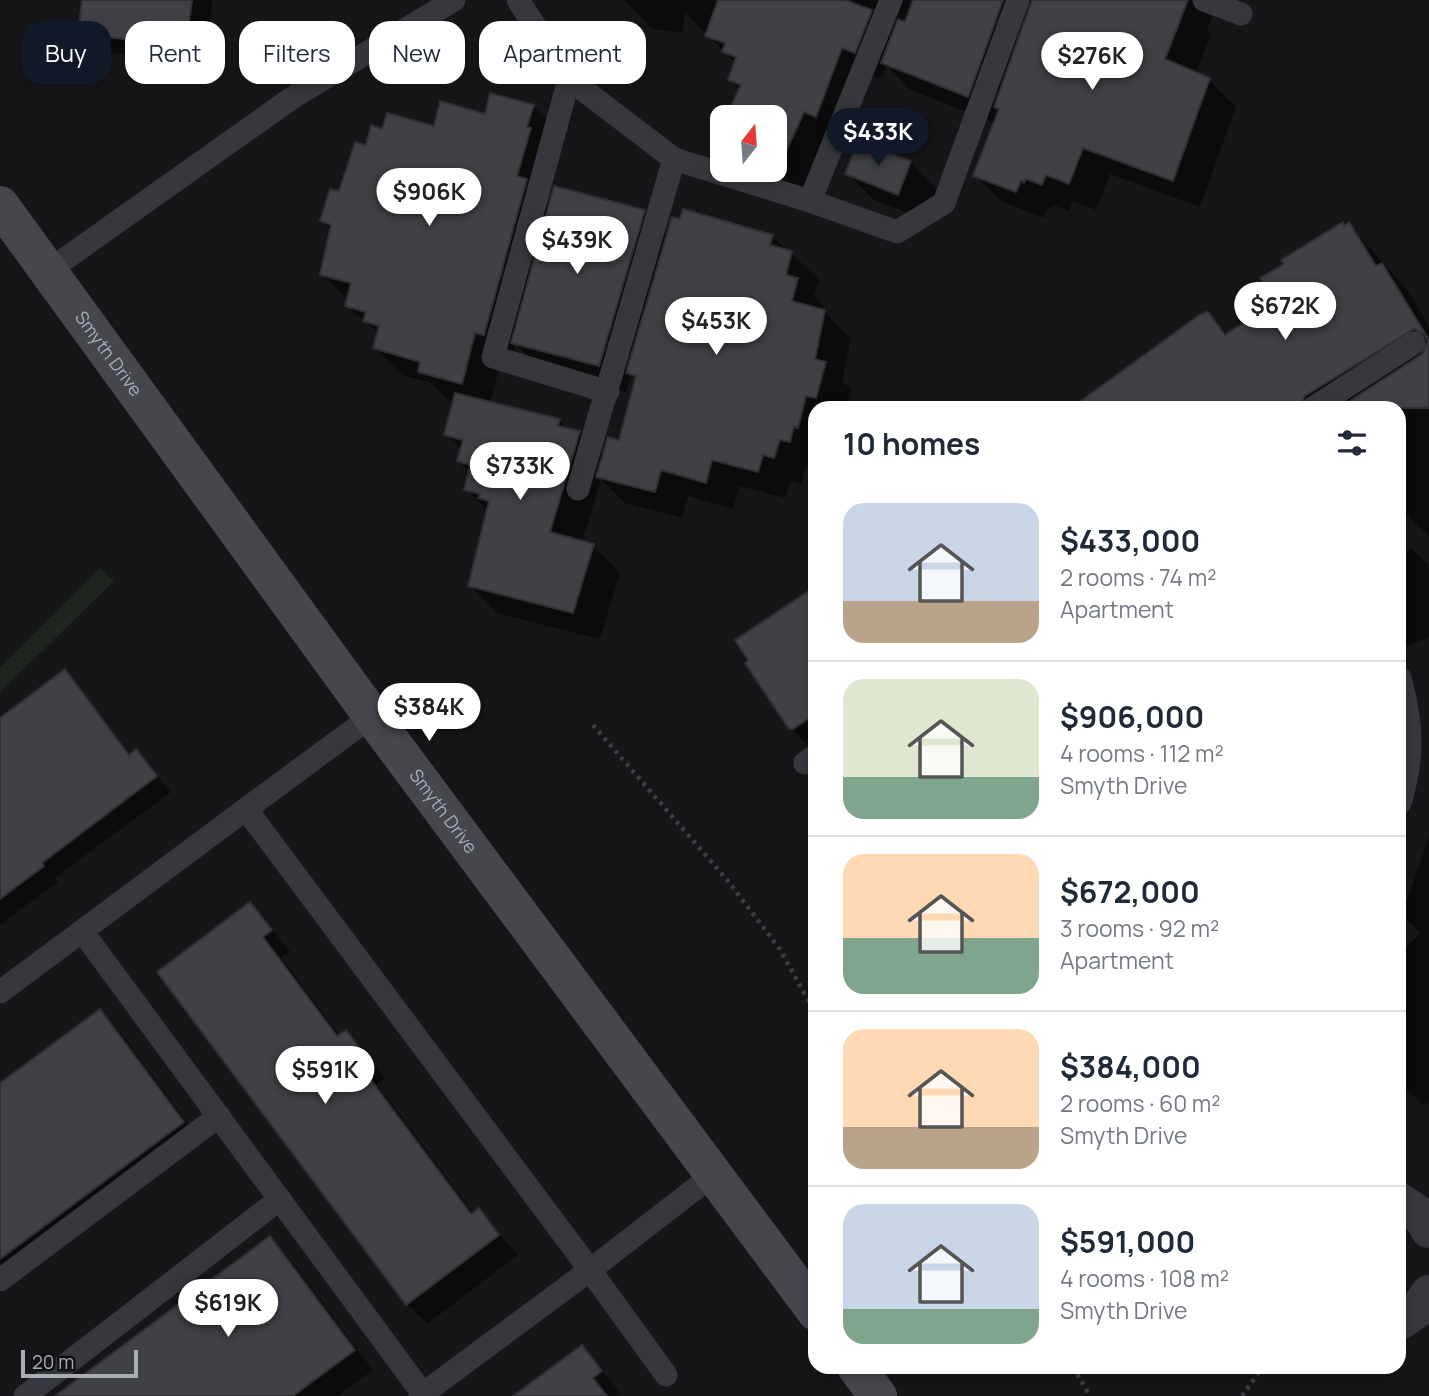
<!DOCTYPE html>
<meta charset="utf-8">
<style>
:root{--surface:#fff;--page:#f6f6f7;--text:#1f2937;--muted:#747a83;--line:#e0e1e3;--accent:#111827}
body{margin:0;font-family:Manrope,sans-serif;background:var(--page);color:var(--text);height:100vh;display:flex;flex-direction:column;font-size:26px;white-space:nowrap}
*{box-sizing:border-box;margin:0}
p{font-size:23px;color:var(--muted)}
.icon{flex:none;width:38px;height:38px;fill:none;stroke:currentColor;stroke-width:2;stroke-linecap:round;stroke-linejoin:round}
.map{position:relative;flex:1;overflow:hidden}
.details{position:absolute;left:808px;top:401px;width:598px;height:973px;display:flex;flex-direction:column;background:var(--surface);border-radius:21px;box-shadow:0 4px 10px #0003}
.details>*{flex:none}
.banner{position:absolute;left:21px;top:21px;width:665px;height:63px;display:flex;gap:14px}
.needle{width:46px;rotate:17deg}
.tools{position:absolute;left:710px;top:105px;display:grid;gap:14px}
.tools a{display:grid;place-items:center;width:77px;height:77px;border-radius:14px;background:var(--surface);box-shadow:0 4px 10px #0003;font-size:35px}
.scale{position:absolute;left:21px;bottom:18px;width:117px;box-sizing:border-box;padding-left:7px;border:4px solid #a8adb8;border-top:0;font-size:19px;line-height:24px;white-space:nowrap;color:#a8adb8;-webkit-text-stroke:5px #111113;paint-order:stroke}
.price{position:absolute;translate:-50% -60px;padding:0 16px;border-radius:24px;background:#fff;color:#222;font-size:23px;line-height:46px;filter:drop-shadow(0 2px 4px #0008)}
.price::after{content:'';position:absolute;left:50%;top:42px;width:21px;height:16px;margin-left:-10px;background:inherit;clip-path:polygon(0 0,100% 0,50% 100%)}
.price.current{background:var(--accent);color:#fff}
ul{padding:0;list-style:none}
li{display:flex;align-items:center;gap:21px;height:175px;padding:0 35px}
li+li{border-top:2px solid var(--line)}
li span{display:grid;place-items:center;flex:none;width:196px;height:140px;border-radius:21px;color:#555}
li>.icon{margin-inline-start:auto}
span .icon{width:84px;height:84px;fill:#fffc;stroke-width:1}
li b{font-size:30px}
h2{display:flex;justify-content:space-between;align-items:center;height:84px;padding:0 35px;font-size:30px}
.pill{padding:0 24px;border-radius:21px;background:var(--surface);box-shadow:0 4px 10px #0003;font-size:24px;line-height:63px}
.pill.current{background:var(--accent);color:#fff}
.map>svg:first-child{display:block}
</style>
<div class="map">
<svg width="1429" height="1396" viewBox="0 0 1429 1396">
<rect width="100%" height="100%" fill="#161618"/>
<path fill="#1e261f" d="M100 568 114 581 0 692V667Z"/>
<g fill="#0007" fill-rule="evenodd">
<path d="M83 0H213L203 64 98 51 80 33Z"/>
<path d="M625 0H1218L1207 30 1211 35 1196 74 1209 80 1236 107 1200 207 1110 174 1096 210 1073 201 1069 211 1053 205 1052 208 1048 207 1044 218 1002 202 975 175 996 123 910 90 887 66 882 79 869 74 806 193 755 170H775V117H728L740 90 730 80 736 64 685 12 682 33 652 29Z"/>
<path d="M533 106 560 133 545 199 551 205 644 211 668 236H772L819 279 814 296 824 307 823 311 851 339 842 381 852 390 847 408H816V468L806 466 801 484 790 481 785 498 739 486 733 509 688 496 682 518 625 503 601 479 582 543 593 546 620 573 600 639 497 613 470 586 488 512 466 489 470 472 459 461 462 450 446 435 455 401 447 399 431 383 402 375 375 348 379 334 346 305 348 300 322 274 332 230 322 221 367 148 384 131 435 128ZM516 344 540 369 626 392 631 375 637 381 620 442 604 457 579 433 569 430 559 420 490 403 502 359 511 361Z"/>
<path d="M723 129V143L718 139Z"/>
<path d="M910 162 937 189 925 220 874 200 847 173Z"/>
<path d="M1349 225 1409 292 1429 326V537L1400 507V408H1342L1333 398 1319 408H1069L1202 316 1208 314 1228 335 1277 303Z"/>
<path d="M1412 549 1429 566V635L1428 638 1400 649V553Z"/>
<path d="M816 589V753L790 728Z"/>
<path d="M65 671 131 755 136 751 171 792 55 878 58 882 0 925V720Z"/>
<path d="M1429 837V1103L1423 1105 1400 1083V954L1420 933 1402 915Z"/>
<path d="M250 904 290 951 281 957 340 1036 346 1032 385 1078 377 1084 474 1214 478 1210 518 1255 427 1324 407 1304 160 972Z"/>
<path d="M100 1011 119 1031 202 1142 0 1293V1086Z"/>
<path d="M270 1238 289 1258 373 1370 338 1396H71Z"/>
<path d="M582 1347 620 1392 615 1396H516Z"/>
</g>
<g fill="#404145" stroke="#303034" stroke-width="2">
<path d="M82 0H192L186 46 78 34Z"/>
<path d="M718 0H845L872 10 855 53 842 48 816 117 804 112 779 167 775 165V117H726L741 85 728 80 736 57 722 52 725 43 705 36Z"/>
<path d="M913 0H1003L968 97 881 63 898 19 905 22Z"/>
<path d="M1032 0H1188L1165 59 1210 78 1173 181 1083 148 1069 184 1046 175 1042 185 1026 179 1024 183 1021 181 1016 192 973 176 999 109 994 107Z"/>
<path d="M490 93 534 105 527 127 531 128 517 176 527 179 484 335 475 333 462 384 418 372 420 362 373 348 379 326 363 321 366 312 345 306 351 283 320 275 331 225 320 221 330 189 339 191 355 142 366 145 371 125 382 129 387 113 434 126 440 101 485 114Z"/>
<path d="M858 140 911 161 898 195 845 174Z"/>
<path d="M554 186 645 210 599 366 511 343Z"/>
<path d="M683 209 773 235 770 245 792 251 786 275 798 278 792 301 825 310 815 359 826 362 816 398 806 396 798 428 794 426 790 442 780 440 774 458 763 455 758 472 712 460 706 483 661 470 655 492 596 477 608 437 619 440 636 376 626 373 672 217 680 219Z"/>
<path d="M1343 222 1344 226 1349 222 1376 266 1382 263 1429 340V408H1339L1422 354 1428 342 1425 335 1414 329 1305 396 1299 408H1071L1201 314 1208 312 1225 335 1275 302 1260 278 1284 264 1281 260Z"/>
<path d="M455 393 560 419 558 426 580 431 550 532 594 544 573 613 468 586 489 501 478 498 480 494 464 490 470 465 457 461 463 440 444 435Z"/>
<path d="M816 586V714L793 729H789L745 663 748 660 735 640Z"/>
<path d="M65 669 129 755 136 749 157 776 42 863 44 866 0 899V718Z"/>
<path d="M250 902 272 930 263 937 337 1036 346 1030 367 1058 359 1064 471 1214 479 1208 499 1235 406 1305 157 972Z"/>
<path d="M100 1009 184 1122 0 1259V1083Z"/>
<path d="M270 1236 355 1350 293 1396H55Z"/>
<path d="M582 1345 602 1371 593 1378 607 1396H513Z"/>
</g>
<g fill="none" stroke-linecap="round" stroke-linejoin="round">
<g stroke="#3d3f44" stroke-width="4.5" stroke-dasharray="3.5 5" stroke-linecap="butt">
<path d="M593 725 728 881 779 948 816 1014"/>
<path d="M1073 1367 1090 1396"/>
<path d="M1242 1396 1263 1367"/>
</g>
<g stroke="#37383d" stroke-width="23">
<path d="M518 0 569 79 674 159 810 201 897 232 944 203 1018 0"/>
<path d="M1204 0 1241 14"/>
<path d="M569 79 493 357 608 392"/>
<path d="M810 201 891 0"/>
<path d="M48 271 292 98 454 0"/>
<path d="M1313 408 1414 343"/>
<path d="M578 489 674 159"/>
<path d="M1400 678C1413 726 1414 756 1400 803"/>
<path d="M372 716 246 809 590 1270 713 1175"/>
<path d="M805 763 816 755"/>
<path d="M82 931 423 1394"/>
<path d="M0 992 246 809"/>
<path d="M0 1280 219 1116"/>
<path d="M25 1396 280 1199"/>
<path d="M420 1396 590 1270 666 1375"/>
</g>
<g stroke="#37383d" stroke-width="38">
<path d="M1400 1202 1422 1217 1429 1229"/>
<path d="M1400 1321 1420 1307 1429 1294"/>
</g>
<g stroke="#45474d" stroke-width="38">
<path id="s1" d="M0 205 372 716 816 1312"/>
<path d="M856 1367 878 1396"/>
</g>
</g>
<g text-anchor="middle" stroke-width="5" stroke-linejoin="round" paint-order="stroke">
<g font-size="18" fill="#a8adb8" stroke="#111113">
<text dy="6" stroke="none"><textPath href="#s1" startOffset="184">Smyth Drive</textPath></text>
<text dy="6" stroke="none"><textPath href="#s1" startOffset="751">Smyth Drive</textPath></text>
</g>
</g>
</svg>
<div class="tools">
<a><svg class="needle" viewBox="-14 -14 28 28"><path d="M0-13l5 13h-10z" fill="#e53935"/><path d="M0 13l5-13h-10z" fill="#747a83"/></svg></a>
</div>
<div class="scale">20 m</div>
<b class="price" style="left:1092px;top:92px">$276K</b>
<b class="price current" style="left:878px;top:168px">$433K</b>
<b class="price" style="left:429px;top:228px">$906K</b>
<b class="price" style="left:577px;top:276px">$439K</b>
<b class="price" style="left:1285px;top:342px">$672K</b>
<b class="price" style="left:716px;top:357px">$453K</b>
<b class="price" style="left:520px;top:502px">$733K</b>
<b class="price" style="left:429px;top:743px">$384K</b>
<b class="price" style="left:325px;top:1106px">$591K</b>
<b class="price" style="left:228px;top:1339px">$619K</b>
<div class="banner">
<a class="pill current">Buy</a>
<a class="pill">Rent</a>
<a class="pill">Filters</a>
<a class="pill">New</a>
<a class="pill">Apartment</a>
</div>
<section class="details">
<h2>10 homes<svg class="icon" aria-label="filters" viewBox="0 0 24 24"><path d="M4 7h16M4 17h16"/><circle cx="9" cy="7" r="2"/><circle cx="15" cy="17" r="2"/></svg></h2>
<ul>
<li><span style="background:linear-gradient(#c9d6e8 70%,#b9a48a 0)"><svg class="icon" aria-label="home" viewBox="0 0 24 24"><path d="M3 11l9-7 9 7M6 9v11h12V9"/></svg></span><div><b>$433,000</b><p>2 rooms · 74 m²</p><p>Apartment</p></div></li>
<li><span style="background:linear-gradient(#dfe7d0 70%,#7fa58c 0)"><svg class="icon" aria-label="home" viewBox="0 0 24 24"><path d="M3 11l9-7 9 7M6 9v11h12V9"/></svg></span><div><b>$906,000</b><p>4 rooms · 112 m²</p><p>Smyth Drive</p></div></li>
<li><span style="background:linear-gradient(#ffd9b3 60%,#7fa58c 0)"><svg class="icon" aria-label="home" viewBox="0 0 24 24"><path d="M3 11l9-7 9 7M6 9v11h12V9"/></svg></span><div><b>$672,000</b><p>3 rooms · 92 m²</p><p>Apartment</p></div></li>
<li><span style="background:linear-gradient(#ffd9b3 70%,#b9a48a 0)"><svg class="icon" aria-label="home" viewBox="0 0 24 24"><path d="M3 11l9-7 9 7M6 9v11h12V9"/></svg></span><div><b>$384,000</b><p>2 rooms · 60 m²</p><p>Smyth Drive</p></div></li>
<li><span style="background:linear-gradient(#c9d6e8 75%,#7fa58c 0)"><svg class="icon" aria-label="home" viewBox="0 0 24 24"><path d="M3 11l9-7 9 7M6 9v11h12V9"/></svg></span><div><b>$591,000</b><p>4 rooms · 108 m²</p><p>Smyth Drive</p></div></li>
</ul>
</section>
</div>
